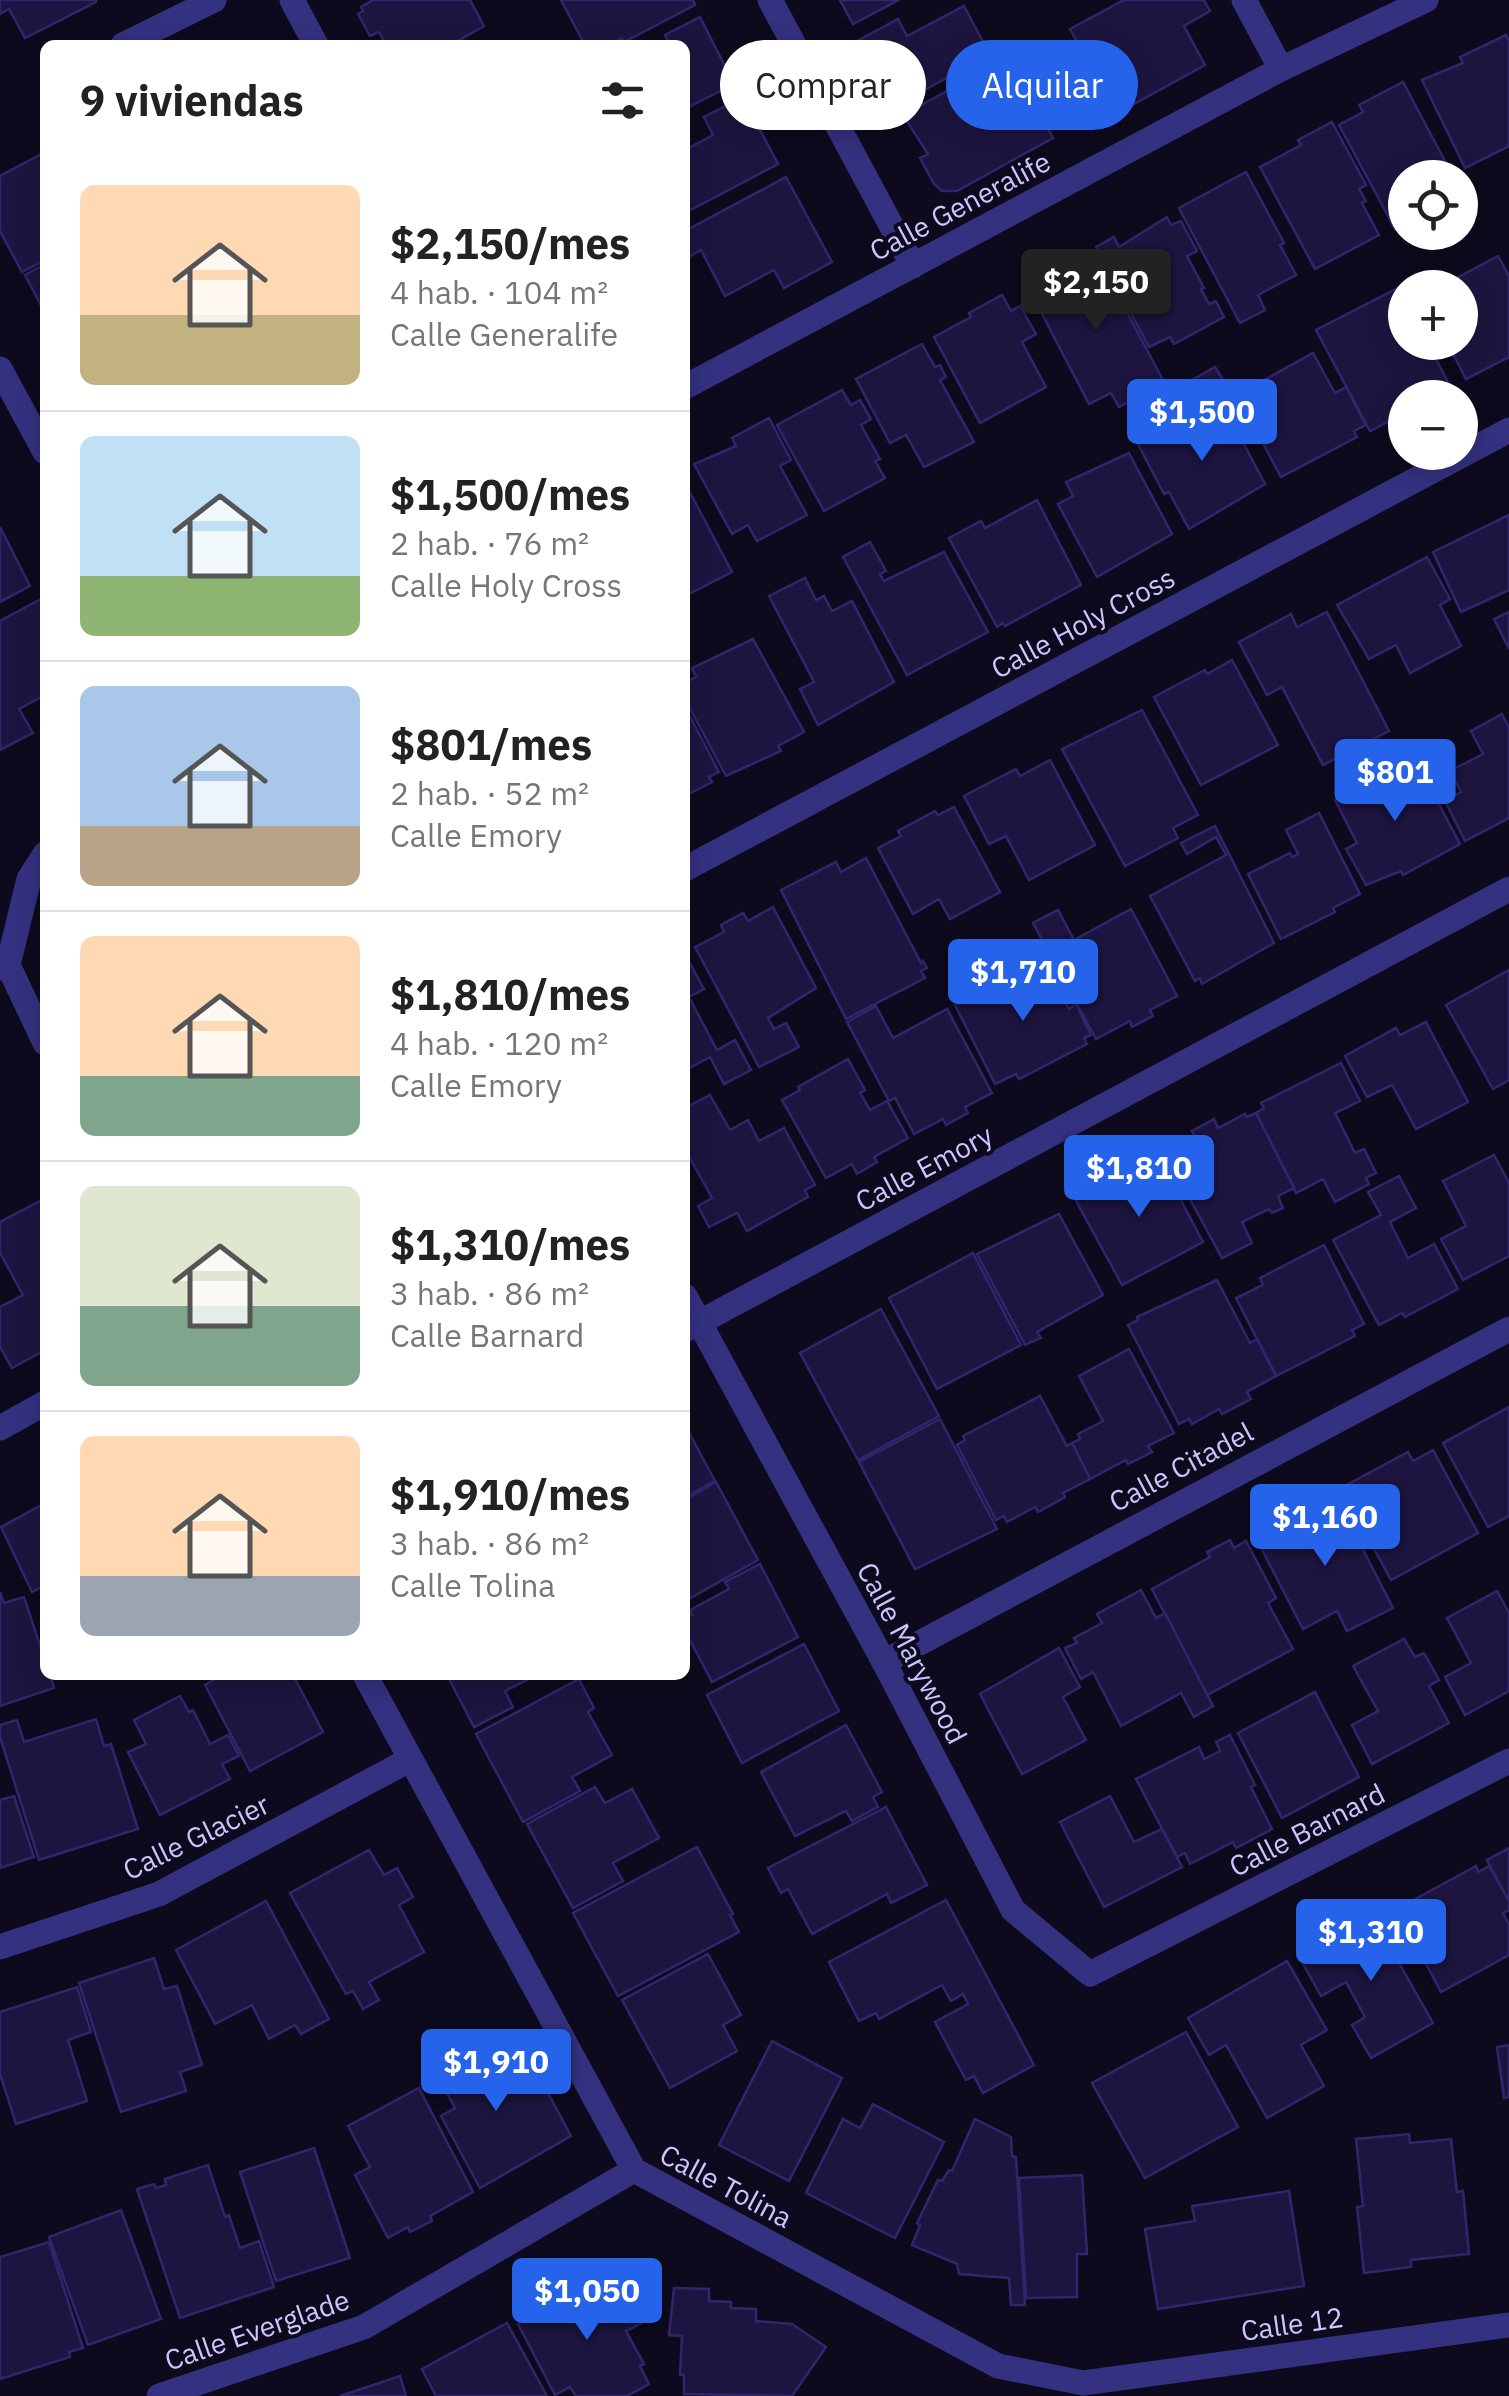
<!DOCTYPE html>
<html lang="es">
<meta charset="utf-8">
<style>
:root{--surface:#fff;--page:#f2f2f2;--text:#222;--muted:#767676;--line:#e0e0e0;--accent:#2563eb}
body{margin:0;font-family:"IBM Plex Sans",sans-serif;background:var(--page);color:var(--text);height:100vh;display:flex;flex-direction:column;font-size:38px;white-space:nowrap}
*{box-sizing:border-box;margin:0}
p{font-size:32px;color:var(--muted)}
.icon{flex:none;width:55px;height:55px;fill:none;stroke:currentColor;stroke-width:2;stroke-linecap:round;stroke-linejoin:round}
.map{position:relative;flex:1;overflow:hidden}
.drawer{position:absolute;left:40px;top:40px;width:650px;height:1640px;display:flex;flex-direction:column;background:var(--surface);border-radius:15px;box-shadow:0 5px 25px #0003}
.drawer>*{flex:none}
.banner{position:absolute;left:720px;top:40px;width:638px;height:90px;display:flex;gap:20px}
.controls{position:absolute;left:1388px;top:160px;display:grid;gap:20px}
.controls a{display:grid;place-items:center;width:90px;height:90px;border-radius:50%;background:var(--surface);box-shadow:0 5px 25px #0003;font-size:50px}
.price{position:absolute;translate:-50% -85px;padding:0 22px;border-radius:10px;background:var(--accent);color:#fff;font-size:32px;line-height:65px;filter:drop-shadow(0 2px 5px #0008)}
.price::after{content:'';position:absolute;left:50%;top:60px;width:30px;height:22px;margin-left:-15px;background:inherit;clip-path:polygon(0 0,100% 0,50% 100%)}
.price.current{background:#222;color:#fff}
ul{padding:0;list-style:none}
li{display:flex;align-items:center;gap:30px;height:250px;padding:0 40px}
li+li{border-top:2px solid var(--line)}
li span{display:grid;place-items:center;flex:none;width:280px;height:200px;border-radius:15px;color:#555}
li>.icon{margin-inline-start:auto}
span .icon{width:120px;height:120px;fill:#fffc;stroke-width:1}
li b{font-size:42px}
h2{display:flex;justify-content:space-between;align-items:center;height:120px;padding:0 40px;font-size:42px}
.tag{padding:0 35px;border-radius:45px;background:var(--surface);box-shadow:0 5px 25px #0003;font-size:35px;line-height:90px}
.tag.current{background:var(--accent);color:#fff}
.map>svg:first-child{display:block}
</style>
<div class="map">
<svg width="1509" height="2396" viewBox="0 0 1509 2396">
<rect width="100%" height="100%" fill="#0d0a1d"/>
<g fill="#1d153f" stroke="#33256d" stroke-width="2.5">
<path d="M0 0H96V2L25 38 9 9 0 14Z"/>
<path d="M373 0H470L484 26 451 45H386L379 32 370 36 358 14 363 11 361 7Z"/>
<path d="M561 0H693L695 5 624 42 622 38 608 45H585Z"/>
<path d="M840 0H899L853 24Z"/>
<path d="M1124 0H1204L1210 11 1184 26 1205 65 1116 114 1070 29Z"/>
<path d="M964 6 990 55 894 106 859 40 898 19 907 36Z"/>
<path d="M700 17 734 84 685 109V45H670L665 35Z"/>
<path d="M1506 35 1509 41V146L1465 168 1422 80 1463 63 1460 57Z"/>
<path d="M1006 52 1053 138 957 191H942L934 184 920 158 928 154 903 115 993 66 990 60Z"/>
<path d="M1403 82 1454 178H1405V224L1395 229 1339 125 1363 112 1359 105Z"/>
<path d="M743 97 778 164 685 213V150L713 135 704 117Z"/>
<path d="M1332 122 1366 185 1359 189 1366 201 1362 203 1379 235 1315 269 1260 167 1301 145 1298 140Z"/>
<path d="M45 152V260L22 272 0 231V176Z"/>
<path d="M1246 172 1284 243 1280 245 1296 275 1258 295 1265 310 1240 323 1179 208Z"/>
<path d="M786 177 832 262 784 288 774 270 725 296 701 250 685 259V231Z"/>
<path d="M1167 217 1171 225 1181 221 1197 251 1187 256 1204 288 1201 289 1209 304 1216 301 1224 317 1174 344 1170 337 1149 347 1096 247 1114 237 1119 247Z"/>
<path d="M1096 254 1164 382 1119 407 1111 393 1089 404 1029 289Z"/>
<path d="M1498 256 1509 276V357L1466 379 1447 342H1460V288H1438Z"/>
<path d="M45 264V313L25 275Z"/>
<path d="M1398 288 1405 302V342H1427L1450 386 1427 398H1405V413L1370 431 1316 330Z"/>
<path d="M1002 295 1011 311 1020 306 1036 334 1022 342 1046 387 980 423 934 337 971 317 969 313Z"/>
<path d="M922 344 935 367 940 365 946 377 940 380 974 442 924 467 906 435 890 443 856 379Z"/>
<path d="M1313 353 1335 393 1346 387 1366 425 1354 431 1357 437 1281 477 1237 395Z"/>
<path d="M1215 367 1228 388 1150 432 1138 411Z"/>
<path d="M842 390 851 405 860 400 871 419 861 425 880 459 875 461 885 478 824 511 777 425Z"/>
<path d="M1221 401 1265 484 1189 529 1169 492 1164 494 1138 444Z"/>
<path d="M769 418 791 460 780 466 807 515 757 541 748 525 732 534 694 464 736 446 732 438Z"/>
<path d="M1129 453 1172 534 1097 577 1058 504 1073 496 1066 482Z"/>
<path d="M685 483 732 572 685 596Z"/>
<path d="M1037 500 1081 585 1005 626 1003 623 997 627 949 538 981 521 985 528Z"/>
<path d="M1509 515V590L1461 612 1433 552Z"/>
<path d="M0 527 30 586 0 602Z"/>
<path d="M870 542 886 571 880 574 884 581 944 552 988 632 907 675 843 557Z"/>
<path d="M1427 557 1450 599 1440 605 1461 646 1410 673 1396 645 1369 659 1337 605Z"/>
<path d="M805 578 816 600 824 596 832 611 852 601 894 682 818 725 800 689 814 682 769 596Z"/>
<path d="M41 599 45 607V695L19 709 33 733 0 750V621Z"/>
<path d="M1327 612 1389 731 1323 765 1282 687 1267 695 1239 642 1291 614 1297 627Z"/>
<path d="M1509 612V649L1494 619Z"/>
<path d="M753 639 804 732 778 746 781 751 726 776 685 699V683L696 677 692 668Z"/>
<path d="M1232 660 1278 745 1201 785 1154 697 1205 670 1207 674Z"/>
<path d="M685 707 719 772 709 777 712 782 685 796Z"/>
<path d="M1142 710 1198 815 1173 828 1178 838 1125 866 1062 749Z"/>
<path d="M1502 714 1509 728V818L1465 841 1445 801 1461 792 1450 771 1483 754 1471 731Z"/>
<path d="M1414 757 1460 844 1403 875 1401 871 1366 885 1346 849 1357 843 1335 800Z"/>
<path d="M1050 760 1095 845 1029 880 1006 836 989 844 964 796 1016 769 1020 776Z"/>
<path d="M954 807 1000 892 950 919 939 899 913 914 878 848 901 836 898 831 935 811 938 815Z"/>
<path d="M1319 813 1360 894 1333 908 1335 912 1281 939 1248 874 1290 853 1292 857 1298 854 1286 830Z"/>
<path d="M1215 826 1274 943 1202 984 1200 978 1195 981 1150 896 1226 855 1216 837 1187 854 1181 843Z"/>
<path d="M866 858 921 963 923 961 927 968 921 971 925 978 846 1019 781 890 836 862 841 872Z"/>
<path d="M773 907 816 988 768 1018 774 1029 786 1023 799 1047 759 1067 695 947 724 932 721 925 743 913 748 921Z"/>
<path d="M1131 909 1177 996 1150 1010 1153 1016 1132 1027 1130 1021 1096 1039 1033 923 1058 910 1074 940Z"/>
<path d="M685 954 704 989 689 997 717 1050 735 1040 751 1070 724 1084 710 1057 686 1070 689 1075 685 1077Z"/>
<path d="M1044 960 1069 1009 1076 1004 1091 1035 1084 1038 1087 1044 1019 1079 1016 1074 995 1084 955 1005Z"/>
<path d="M1509 970V1080L1493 1089 1446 1005Z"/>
<path d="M876 1006 893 1038 947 1009 992 1093 965 1107 968 1113 946 1125 943 1119 914 1134 895 1098 889 1101 847 1022Z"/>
<path d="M1426 1022 1468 1102 1416 1129 1392 1085 1367 1097 1345 1056 1396 1028 1400 1035Z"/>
<path d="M848 1059 865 1090 860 1093 870 1110 887 1101 908 1138 874 1157 877 1162 857 1174 852 1164 826 1178 782 1100 800 1090 798 1087Z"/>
<path d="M1341 1063 1360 1101 1335 1113 1355 1153 1364 1149 1376 1173 1366 1178 1369 1184 1335 1202 1323 1179 1296 1193 1256 1113 1264 1108 1261 1103Z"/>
<path d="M710 1095 730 1130 748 1120 759 1141 784 1128 815 1185 805 1190 808 1197 747 1231 737 1213 709 1227 698 1206 712 1198 685 1149V1108Z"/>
<path d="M1256 1113 1294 1188 1278 1196 1283 1208 1272 1213 1269 1209 1242 1222 1252 1243 1222 1258 1167 1157 1198 1142 1192 1131 1214 1119 1218 1128 1245 1114 1247 1117Z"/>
<path d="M1157 1155 1203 1242 1122 1285 1075 1199Z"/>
<path d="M1494 1155 1509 1183V1256L1463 1280 1441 1239 1466 1226 1443 1181Z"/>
<path d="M1399 1176 1416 1208 1390 1222 1408 1258 1434 1244 1458 1289 1405 1317 1402 1313 1379 1325 1333 1240 1381 1215 1368 1192Z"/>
<path d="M40 1201 45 1210V1350L12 1368 0 1347V1307L23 1295 0 1253V1222Z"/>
<path d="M1059 1214 1103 1295 1037 1332 1041 1338 1025 1345 977 1254Z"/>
<path d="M1324 1245 1364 1324 1352 1330 1355 1336 1276 1376 1236 1298 1263 1285 1260 1278Z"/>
<path d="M973 1253 1021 1345 937 1389 889 1298Z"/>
<path d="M1217 1280 1250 1343 1257 1339 1276 1376 1247 1392 1251 1399 1222 1414 1219 1409 1192 1424 1189 1419 1179 1424 1128 1325 1138 1320 1137 1317Z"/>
<path d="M881 1309 939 1416 858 1460 800 1353Z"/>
<path d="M1129 1349 1174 1433 1148 1446 1152 1452 1128 1464 1126 1460 1090 1479 1072 1443 1080 1439 1078 1434 1103 1421 1079 1376Z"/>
<path d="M1040 1396 1067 1446 1072 1443 1090 1479 1063 1493 1065 1497 1038 1512 1035 1507 1007 1522 1004 1516 996 1520 957 1445 965 1440 963 1436Z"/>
<path d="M1509 1407V1516L1488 1527 1443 1443Z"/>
<path d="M940 1419 997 1529 915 1569 859 1462Z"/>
<path d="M685 1425 715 1481 685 1497Z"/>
<path d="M1433 1450 1478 1533 1391 1580 1341 1488 1408 1452 1413 1461Z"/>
<path d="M716 1482 758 1560 685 1601V1500Z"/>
<path d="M1337 1499 1393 1608 1347 1631 1337 1611 1303 1629 1259 1544 1285 1531 1282 1522 1303 1511 1305 1515Z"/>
<path d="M45 1503V1585L32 1592 1 1527Z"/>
<path d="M1230 1540 1234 1548 1246 1541 1276 1598 1268 1603 1293 1649 1207 1695 1152 1589 1210 1557 1207 1552Z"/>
<path d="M760 1564 798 1637 712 1682 685 1631V1618L692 1615 690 1610 729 1589 725 1582Z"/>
<path d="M1141 1590 1156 1618 1165 1613 1213 1706 1194 1717 1181 1693 1121 1726 1093 1672 1081 1679 1065 1648 1077 1643 1074 1638 1102 1623 1097 1614Z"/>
<path d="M1497 1591 1509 1613V1691L1465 1715 1445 1677 1471 1663 1447 1618Z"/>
<path d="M0 1592 4 1603 24 1597 45 1660V1675H50L54 1688 0 1706Z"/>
<path d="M1404 1639 1415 1657 1424 1653 1439 1680 1429 1686 1449 1723 1372 1764 1352 1725 1378 1711 1353 1666Z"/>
<path d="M804 1644 839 1711 742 1763 707 1695Z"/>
<path d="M1059 1648 1080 1687 1063 1697 1086 1740 1022 1774 980 1694Z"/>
<path d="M293 1675 323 1732 250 1771 205 1685 222 1675Z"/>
<path d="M447 1675H537L505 1691 513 1707 474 1727Z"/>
<path d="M579 1679 594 1708 588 1712 612 1755 572 1777 580 1791 523 1822 476 1734Z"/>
<path d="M1315 1692 1359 1777 1282 1818 1238 1733Z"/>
<path d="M180 1696 189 1712 193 1710 210 1744 228 1735 239 1756 222 1764 230 1779 160 1815 128 1752 146 1744 134 1720Z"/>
<path d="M96 1719 104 1746 111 1744 138 1829 39 1860 0 1737V1725L17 1720 24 1742Z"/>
<path d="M846 1725 882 1792 873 1797 878 1807 852 1821 846 1811 795 1836 761 1772Z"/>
<path d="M1230 1735 1255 1785 1251 1787 1272 1829 1236 1848 1233 1842 1190 1864 1185 1853 1177 1857 1136 1779 1199 1747 1204 1759 1220 1751 1216 1742Z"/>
<path d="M595 1787 605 1803 632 1789 659 1838 613 1863 623 1881 573 1908 527 1824Z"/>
<path d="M14 1796 34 1857 0 1868V1800Z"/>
<path d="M1110 1796 1134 1842 1162 1829 1182 1867 1104 1907 1060 1822Z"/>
<path d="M886 1807 927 1885 891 1903 887 1894 812 1934 788 1889 781 1893 768 1868Z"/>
<path d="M697 1847 733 1914 730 1915 739 1932 618 1996 573 1913Z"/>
<path d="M1509 1848V1896L1507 1898 1487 1860Z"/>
<path d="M369 1850 384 1875 397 1868 413 1897 399 1905 424 1952 369 1982 379 2000 363 2009 353 1991 346 1994 290 1893Z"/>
<path d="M1476 1866 1478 1872 1489 1866 1509 1901V1910L1503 1913 1509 1925V1955L1441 1992 1397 1909Z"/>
<path d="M946 1900 1034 2065 983 2093 974 2076 966 2080 935 2022 968 2004 963 1994 951 2001 942 1985 879 2019 876 2013 859 2021 829 1962Z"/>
<path d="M266 1901 329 2019 301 2034 295 2025 269 2039 252 2005 215 2024 176 1950Z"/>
<path d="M1385 1913 1400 1941 1390 1947 1433 2023 1371 2058 1352 2025 1365 2017 1346 1982 1321 1996 1301 1960Z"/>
<path d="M708 1954 741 2015 723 2025 737 2051 670 2088 622 2000Z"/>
<path d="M154 1958 164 1989 177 1986 202 2065 180 2072 186 2091 121 2112 79 1983Z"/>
<path d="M1287 1961 1327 2030 1301 2045 1324 2086 1267 2118 1226 2045 1209 2055 1188 2018Z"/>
<path d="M77 1987 91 2032 68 2040 87 2101 16 2124 0 2074V2012Z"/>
<path d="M1186 2032 1238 2127 1145 2178 1092 2083Z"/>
<path d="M486 2037 517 2093 541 2080 571 2136 480 2188 441 2116 455 2108 438 2077 442 2075 436 2064Z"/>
<path d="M772 2041 842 2078 789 2181 719 2145Z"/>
<path d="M1509 2045V2097L1504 2098 1497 2047Z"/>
<path d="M419 2088 473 2192 430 2216 432 2221 410 2232 408 2227 388 2238 355 2175 370 2167 348 2126Z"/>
<path d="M873 2104 944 2142 895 2238 806 2193 843 2119 860 2128Z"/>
<path d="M975 2119 1011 2137 1012 2156 1016 2157 1025 2305H1011L1009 2278 959 2274 957 2264 912 2245 920 2225 917 2223 938 2180 942 2181 949 2170 952 2171Z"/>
<path d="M1409 2134 1410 2143 1451 2139 1457 2192 1463 2191 1469 2254 1411 2260V2267L1364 2273 1357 2207 1363 2206 1356 2139Z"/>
<path d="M314 2148 350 2258 276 2281 240 2172Z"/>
<path d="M208 2165 225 2217 229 2215 240 2248 259 2241 274 2287 180 2318 137 2189 154 2184 156 2188 166 2185 165 2179Z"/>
<path d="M1082 2175 1087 2254H1077V2297L1026 2298 1019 2178Z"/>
<path d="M1289 2191 1304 2286 1158 2309 1145 2229 1195 2221 1192 2206Z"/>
<path d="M121 2210 161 2319 88 2345 49 2237Z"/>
<path d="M49 2242 83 2348 69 2352 70 2357 0 2379V2257Z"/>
<path d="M600 2281 612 2304 629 2294 644 2322 626 2331 644 2364 640 2366 649 2384 627 2396H576L570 2387 555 2395 518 2324 550 2306 545 2296 568 2284 574 2296Z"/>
<path d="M674 2288 709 2289V2301L731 2302V2308L756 2309V2321L792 2324 826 2347 792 2396 684 2394V2375H680L682 2336 669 2335Z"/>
<path d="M507 2323 547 2396H436L422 2369Z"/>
<path d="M400 2376 406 2396H340Z"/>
</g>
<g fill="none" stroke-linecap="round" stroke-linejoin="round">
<g stroke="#343180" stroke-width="25">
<path d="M292 0 316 45"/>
<path d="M770 0 913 266"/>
<path d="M1244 0 1281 69"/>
<path d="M123 45 214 0"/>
<path d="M0 369 45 452"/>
<path d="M685 387 1281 69 1426 0"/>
<path d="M685 869 1509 430"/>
<path d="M8 965 45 1043"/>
<path d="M0 968 8 965 29 879 45 854"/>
<path d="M685 1296 884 1662 1013 1910 1090 1974 1509 1761"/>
<path d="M685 1330 1509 889"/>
<path d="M0 1428 45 1403"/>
<path d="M884 1662 1509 1329"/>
<path d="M365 1675 634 2170 998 2366 1083 2383 1509 2325"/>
<path d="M0 1947 159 1894 409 1760"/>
<path d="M159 2396 364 2327 634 2170"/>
</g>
</g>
<g text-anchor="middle" stroke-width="8" stroke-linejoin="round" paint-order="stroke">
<g font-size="28" fill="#ccc6ff" stroke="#0d0a1d">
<text transform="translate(960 206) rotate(-28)" y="10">Calle Generalife</text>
<text transform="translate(1083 623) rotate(-28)" y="10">Calle Holy Cross</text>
<text transform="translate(924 1168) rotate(-28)" y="10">Calle Emory</text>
<text transform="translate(1181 1467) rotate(-28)" y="10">Calle Citadel</text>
<text transform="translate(912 1653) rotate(62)" y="10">Calle Marywood</text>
<text transform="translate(1307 1830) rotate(-27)" y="10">Calle Barnard</text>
<text transform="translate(196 1837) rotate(-26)" y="10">Calle Glacier</text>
<text transform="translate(726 2186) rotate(28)" y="10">Calle Tolina</text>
<text transform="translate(1292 2324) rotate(-8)" y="10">Calle 12</text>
<text transform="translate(257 2330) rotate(-19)" y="10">Calle Everglade</text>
</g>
</g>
</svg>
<div class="controls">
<a><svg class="icon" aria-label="locate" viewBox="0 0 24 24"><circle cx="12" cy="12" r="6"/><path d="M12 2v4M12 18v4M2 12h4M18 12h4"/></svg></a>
<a>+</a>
<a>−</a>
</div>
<b class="price current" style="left:1096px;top:334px">$2,150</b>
<b class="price" style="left:1202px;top:464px">$1,500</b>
<b class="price" style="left:1395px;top:824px">$801</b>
<b class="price" style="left:1023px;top:1024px">$1,710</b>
<b class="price" style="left:1139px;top:1220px">$1,810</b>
<b class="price" style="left:1325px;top:1569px">$1,160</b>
<b class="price" style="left:1371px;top:1984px">$1,310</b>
<b class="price" style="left:496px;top:2114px">$1,910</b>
<b class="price" style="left:587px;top:2343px">$1,050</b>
<div class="banner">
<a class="tag">Comprar</a>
<a class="tag current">Alquilar</a>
</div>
<section class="drawer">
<h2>9 viviendas<svg class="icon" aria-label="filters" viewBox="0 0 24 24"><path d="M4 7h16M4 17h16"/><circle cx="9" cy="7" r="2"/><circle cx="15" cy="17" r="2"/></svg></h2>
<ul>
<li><span style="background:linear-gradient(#ffd9b3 65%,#c2b280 0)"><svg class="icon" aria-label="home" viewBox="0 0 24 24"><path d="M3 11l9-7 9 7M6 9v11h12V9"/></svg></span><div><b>$2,150/mes</b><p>4 hab. · 104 m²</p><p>Calle Generalife</p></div></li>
<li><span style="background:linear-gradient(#bfe0f5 70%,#8fb573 0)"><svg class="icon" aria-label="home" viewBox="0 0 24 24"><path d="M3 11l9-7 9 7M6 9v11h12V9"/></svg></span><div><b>$1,500/mes</b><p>2 hab. · 76 m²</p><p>Calle Holy Cross</p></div></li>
<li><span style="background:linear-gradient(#a9c7e8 70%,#b9a48a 0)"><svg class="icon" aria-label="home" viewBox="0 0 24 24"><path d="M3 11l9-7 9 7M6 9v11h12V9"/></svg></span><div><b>$801/mes</b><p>2 hab. · 52 m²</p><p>Calle Emory</p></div></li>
<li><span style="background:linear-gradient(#ffd9b3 70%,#7fa58c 0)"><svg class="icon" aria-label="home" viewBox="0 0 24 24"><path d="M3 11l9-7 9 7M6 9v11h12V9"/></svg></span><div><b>$1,810/mes</b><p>4 hab. · 120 m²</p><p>Calle Emory</p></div></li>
<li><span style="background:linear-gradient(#dfe7d0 60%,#7fa58c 0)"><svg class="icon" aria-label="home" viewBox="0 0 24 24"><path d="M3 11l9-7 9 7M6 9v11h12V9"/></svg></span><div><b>$1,310/mes</b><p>3 hab. · 86 m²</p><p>Calle Barnard</p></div></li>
<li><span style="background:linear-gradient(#ffd9b3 70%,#9aa5b1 0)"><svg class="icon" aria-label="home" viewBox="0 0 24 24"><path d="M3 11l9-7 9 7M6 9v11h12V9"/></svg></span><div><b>$1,910/mes</b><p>3 hab. · 86 m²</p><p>Calle Tolina</p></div></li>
</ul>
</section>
</div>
